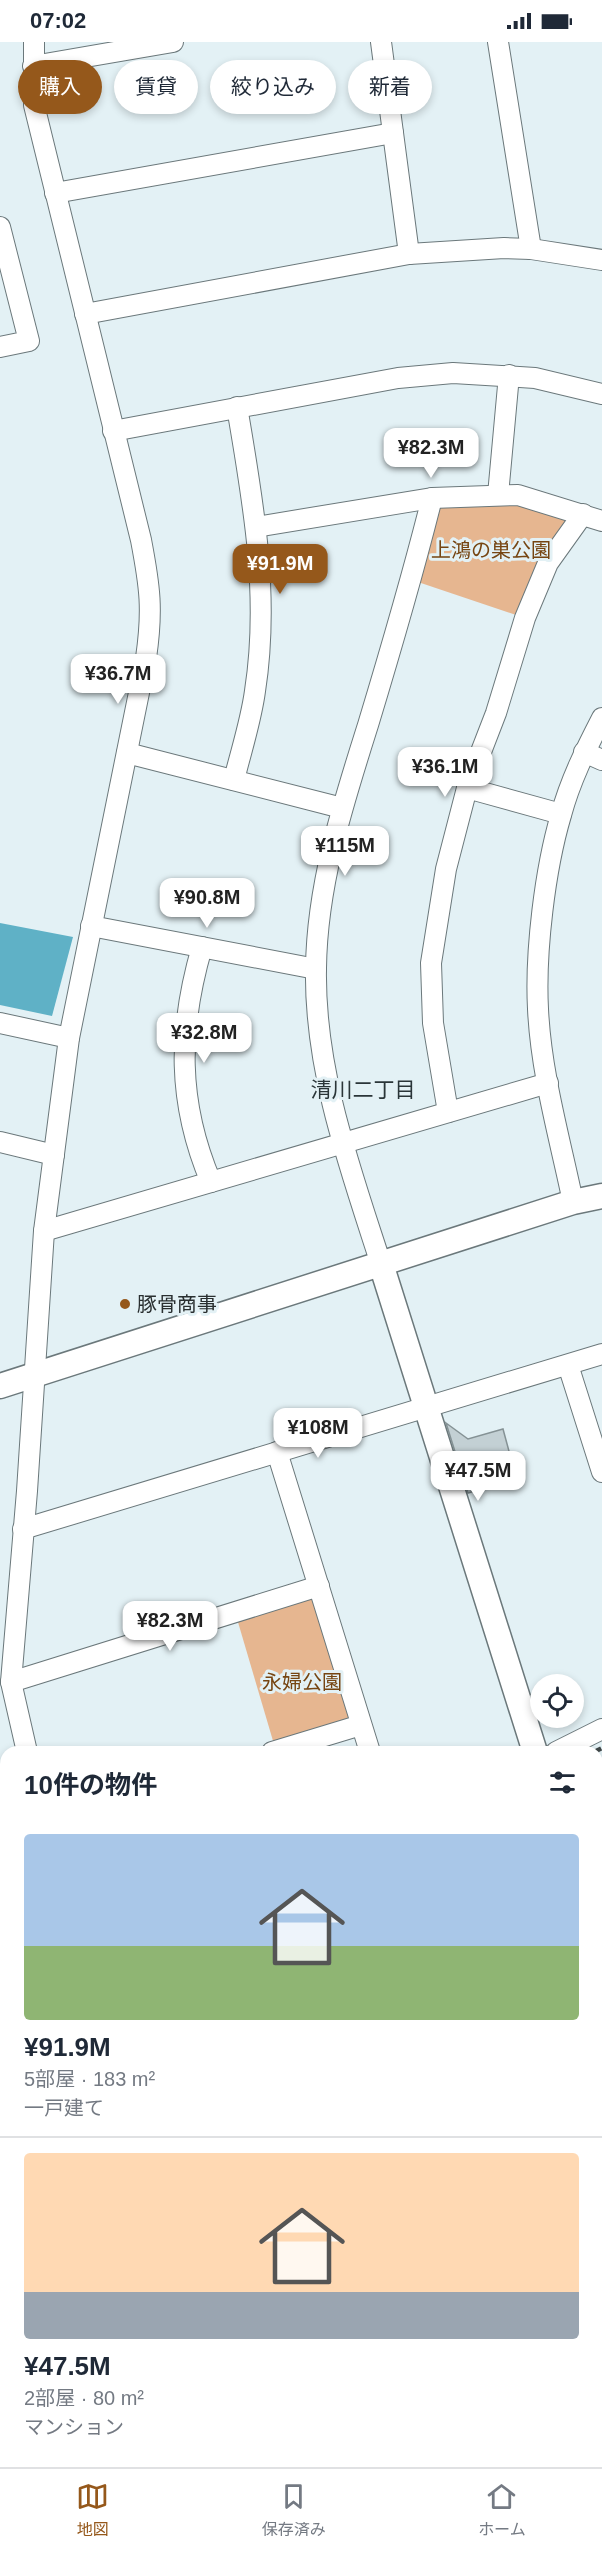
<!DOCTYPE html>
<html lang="ja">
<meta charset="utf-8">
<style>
:root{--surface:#fff;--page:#f2f2f3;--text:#1f2937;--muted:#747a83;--line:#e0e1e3;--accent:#95581b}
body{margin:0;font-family:Arial,"Noto Sans JP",sans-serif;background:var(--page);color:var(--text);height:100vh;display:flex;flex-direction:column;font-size:22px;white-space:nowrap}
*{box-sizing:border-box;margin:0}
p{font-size:20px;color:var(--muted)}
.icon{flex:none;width:33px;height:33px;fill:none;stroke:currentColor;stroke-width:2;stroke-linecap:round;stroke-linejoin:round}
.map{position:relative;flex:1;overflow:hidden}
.side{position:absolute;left:0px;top:1704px;width:603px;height:722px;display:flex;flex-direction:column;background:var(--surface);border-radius:18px 18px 0 0;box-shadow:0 3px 9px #0003}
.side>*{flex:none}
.banner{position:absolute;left:18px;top:18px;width:567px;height:54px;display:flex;gap:12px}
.tools{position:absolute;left:530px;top:1632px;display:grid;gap:12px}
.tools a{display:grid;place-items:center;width:54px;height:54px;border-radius:50%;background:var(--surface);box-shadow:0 3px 9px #0003;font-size:30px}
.price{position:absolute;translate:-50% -51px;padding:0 14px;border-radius:12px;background:#fff;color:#222;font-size:20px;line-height:39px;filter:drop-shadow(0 2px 3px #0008)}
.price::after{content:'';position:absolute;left:50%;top:36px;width:18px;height:14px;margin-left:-9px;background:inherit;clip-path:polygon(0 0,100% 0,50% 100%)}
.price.current{background:var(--accent);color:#fff}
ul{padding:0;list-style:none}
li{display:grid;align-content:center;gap:12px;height:318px;padding:0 24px}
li+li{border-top:2px solid var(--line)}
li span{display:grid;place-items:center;height:186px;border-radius:6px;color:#555}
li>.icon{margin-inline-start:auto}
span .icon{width:108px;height:108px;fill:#fffc;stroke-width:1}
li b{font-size:26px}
h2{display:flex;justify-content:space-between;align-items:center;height:72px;padding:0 24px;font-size:26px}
.pill{padding:0 21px;border-radius:27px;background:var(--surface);box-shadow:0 3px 9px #0003;font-size:21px;line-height:54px}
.pill.current{background:var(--accent);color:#fff}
.status{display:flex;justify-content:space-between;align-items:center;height:42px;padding:0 30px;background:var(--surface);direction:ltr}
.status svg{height:16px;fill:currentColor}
.menu{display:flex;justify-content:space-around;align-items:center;height:84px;border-top:2px solid var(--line);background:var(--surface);font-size:16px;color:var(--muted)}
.menu a{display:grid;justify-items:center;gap:3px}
.menu .current{color:var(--accent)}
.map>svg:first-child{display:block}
</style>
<div class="status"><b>07:02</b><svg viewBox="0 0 49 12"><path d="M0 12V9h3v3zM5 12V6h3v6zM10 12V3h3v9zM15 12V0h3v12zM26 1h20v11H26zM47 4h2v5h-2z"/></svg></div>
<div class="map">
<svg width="602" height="2425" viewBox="0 0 602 2425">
<rect width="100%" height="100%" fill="#e3f1f5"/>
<g fill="#e6b690">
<path d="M490 453 583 472 525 576 412 538 432 456Z"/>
<path d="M319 1544 361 1683 276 1709 235 1570Z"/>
</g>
<g fill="#5fb1c6">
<path d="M0 881 73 895 52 974 0 963Z"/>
<path d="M602 2187V2425H489L491 2420H597V2197Z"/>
</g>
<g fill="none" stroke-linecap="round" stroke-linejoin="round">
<g stroke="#5fb1c6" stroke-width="5">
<path d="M0 1982 6 1979"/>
<path d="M597 2157 602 2160"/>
</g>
</g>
<path fill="#c3d0d4" stroke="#859295" stroke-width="1.5" d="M446 1381 468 1397 503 1387 513 1424 481 1433 485 1446 468 1451Z"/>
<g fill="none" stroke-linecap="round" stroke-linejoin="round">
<g stroke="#6b787b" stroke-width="22">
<g id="minor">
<path d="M381 0 409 212"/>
<path d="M498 0 531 207"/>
<path d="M33 24 173 0"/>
<path d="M55 151 393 91"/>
<path d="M0 185 29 299 0 305"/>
<path d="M85 272 409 212 504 206 531 207 602 218"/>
<path d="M113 389 398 336 453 331 535 336 602 352"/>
<path d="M498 453 509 333"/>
<path d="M256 485 432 456 518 453 602 479"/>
<path d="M584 710 602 718"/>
<path d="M127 711 342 766"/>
<path d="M234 738C241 709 251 679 255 649 270 553 253 459 237 365"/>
<path d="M467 746 561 772"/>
<path d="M91 884 316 927"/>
<path d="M202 905C178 988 177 1060 211 1140"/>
<path d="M0 981 69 996"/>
<path d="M448 1070 433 981 431 921 446 827 467 746 496 671 525 576 548 521 583 472"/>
<path d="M0 1100 54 1113"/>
<path d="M573 1160C560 1097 541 1032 538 967 535 910 545 827 561 773 570 739 586 707 602 676"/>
<path d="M44 1189 548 1041"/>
<path d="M381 1222C350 1126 314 1028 316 926 317 842 343 762 368 683 391 607 413 532 432 456"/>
<path d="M568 1323 602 1430"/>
<path d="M277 1410 370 1710"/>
<path d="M23 1487 602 1312"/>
<path d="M11 1640 319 1544"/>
<path d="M27 1710 11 1640 27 1449 44 1189 69 996 146 616C153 568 150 545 141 498L34 63V0"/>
<path d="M272 1710 361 1683"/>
<path d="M556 1710 602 1687"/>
<path d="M597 2027H602"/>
<path d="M0 2158 6 2180"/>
</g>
</g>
<g stroke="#6b787b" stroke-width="27">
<g id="tertiary">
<path d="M381 1222 535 1710"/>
<path d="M0 1344 573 1160 602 1154"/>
</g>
</g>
<g stroke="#ae8056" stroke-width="36">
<g id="trunk">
<path d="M597 1788 602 1785"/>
<path d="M0 2067 6 2064"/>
</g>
</g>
<use href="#minor" stroke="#fff" stroke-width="20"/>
<use href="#tertiary" stroke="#fff" stroke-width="24"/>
<use href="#trunk" stroke="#f8bc88" stroke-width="33"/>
<g stroke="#404748" stroke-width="4.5" stroke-dasharray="8 8" stroke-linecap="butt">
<path d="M594 1710 602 1706"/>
<path d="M0 2011 6 2008"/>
</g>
</g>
<circle fill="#95581b" stroke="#e3f1f5" stroke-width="2" cx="125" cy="1262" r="6"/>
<g text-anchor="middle" stroke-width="6" stroke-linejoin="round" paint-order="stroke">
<g font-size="20" fill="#764512" stroke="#e3f1f5">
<text x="491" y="515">上鴻の巣公園</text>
<text x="302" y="1647">永婦公園</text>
</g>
<g font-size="20" fill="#292f30" stroke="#e3f1f5" text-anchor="start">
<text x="137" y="1269">豚骨商事</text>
</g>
<g font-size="21" fill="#2a3538" stroke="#e3f1f5">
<text x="363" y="1055">清川二丁目</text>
</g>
</g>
</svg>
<div class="tools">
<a><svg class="icon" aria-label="locate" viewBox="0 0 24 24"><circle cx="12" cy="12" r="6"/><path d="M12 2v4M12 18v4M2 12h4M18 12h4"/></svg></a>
</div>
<b class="price" style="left:431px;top:437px">¥82.3M</b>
<b class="price current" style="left:280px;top:553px">¥91.9M</b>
<b class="price" style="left:118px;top:663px">¥36.7M</b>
<b class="price" style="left:445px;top:756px">¥36.1M</b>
<b class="price" style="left:345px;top:835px">¥115M</b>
<b class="price" style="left:207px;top:887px">¥90.8M</b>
<b class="price" style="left:204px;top:1022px">¥32.8M</b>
<b class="price" style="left:318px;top:1417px">¥108M</b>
<b class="price" style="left:478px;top:1460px">¥47.5M</b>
<b class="price" style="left:170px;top:1610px">¥82.3M</b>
<div class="banner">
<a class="pill current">購入</a>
<a class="pill">賃貸</a>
<a class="pill">絞り込み</a>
<a class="pill">新着</a>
</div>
<section class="side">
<h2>10件の物件<svg class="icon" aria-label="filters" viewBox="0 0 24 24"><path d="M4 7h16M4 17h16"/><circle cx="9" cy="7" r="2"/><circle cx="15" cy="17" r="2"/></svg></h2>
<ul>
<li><span style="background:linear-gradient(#a9c7e8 60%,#8fb573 0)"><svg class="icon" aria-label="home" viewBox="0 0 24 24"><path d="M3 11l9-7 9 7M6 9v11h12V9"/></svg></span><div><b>¥91.9M</b><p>5部屋 · 183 m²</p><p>一戸建て</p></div></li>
<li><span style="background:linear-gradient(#ffd9b3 75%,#9aa5b1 0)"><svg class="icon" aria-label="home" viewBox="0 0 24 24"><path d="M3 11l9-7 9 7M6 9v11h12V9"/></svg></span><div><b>¥47.5M</b><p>2部屋 · 80 m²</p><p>マンション</p></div></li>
</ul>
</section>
</div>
<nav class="menu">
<a class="current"><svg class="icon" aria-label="map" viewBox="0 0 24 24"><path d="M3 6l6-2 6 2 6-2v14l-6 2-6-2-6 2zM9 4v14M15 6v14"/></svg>地図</a>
<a><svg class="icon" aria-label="saved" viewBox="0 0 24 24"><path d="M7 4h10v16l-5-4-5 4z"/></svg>保存済み</a>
<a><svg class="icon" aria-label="home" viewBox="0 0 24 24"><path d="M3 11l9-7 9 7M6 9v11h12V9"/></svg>ホーム</a>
</nav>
